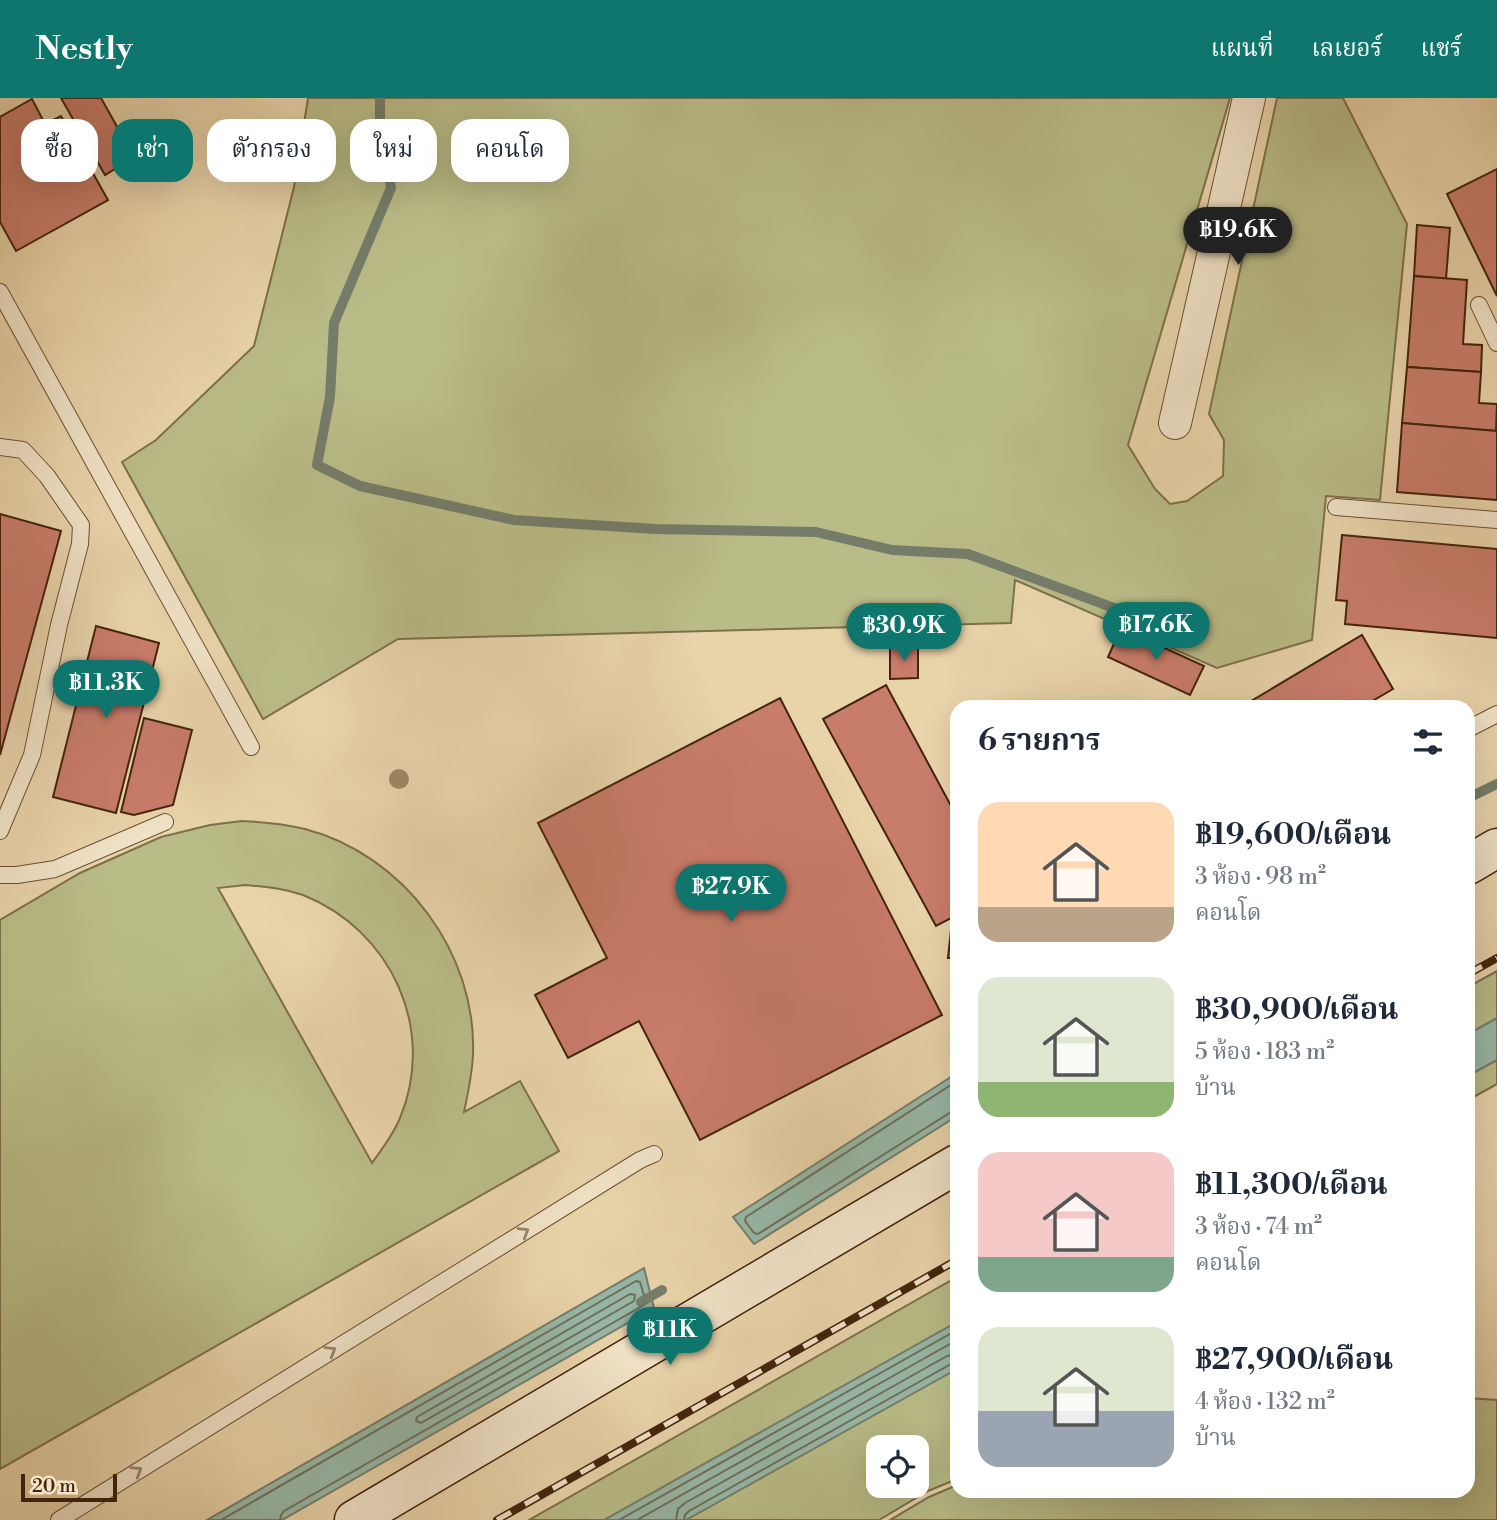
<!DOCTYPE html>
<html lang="th">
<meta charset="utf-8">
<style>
:root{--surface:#fff;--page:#f2f2f3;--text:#1f2937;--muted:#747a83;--accent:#0f766e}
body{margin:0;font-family:"Libre Bodoni","Noto Serif Thai",serif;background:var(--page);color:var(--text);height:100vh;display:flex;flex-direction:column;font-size:26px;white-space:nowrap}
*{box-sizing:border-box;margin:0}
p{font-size:23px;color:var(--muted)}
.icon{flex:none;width:38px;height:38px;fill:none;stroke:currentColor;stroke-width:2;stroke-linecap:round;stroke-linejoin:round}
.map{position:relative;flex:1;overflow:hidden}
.sheet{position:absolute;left:950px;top:602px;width:525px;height:798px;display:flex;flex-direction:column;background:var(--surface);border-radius:21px;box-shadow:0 7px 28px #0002}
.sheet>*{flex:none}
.banner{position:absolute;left:21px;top:21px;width:665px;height:63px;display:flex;gap:14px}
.tools{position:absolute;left:866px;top:1337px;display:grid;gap:14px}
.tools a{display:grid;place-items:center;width:63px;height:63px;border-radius:14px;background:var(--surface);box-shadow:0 7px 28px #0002;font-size:35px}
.scale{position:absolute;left:21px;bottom:18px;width:96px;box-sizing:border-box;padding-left:7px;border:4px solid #43240c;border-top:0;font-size:19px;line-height:24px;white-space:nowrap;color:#43240c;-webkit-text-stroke:5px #f1e3c8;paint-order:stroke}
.price{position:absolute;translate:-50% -60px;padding:0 16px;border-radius:24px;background:var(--accent);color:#fff;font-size:23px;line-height:46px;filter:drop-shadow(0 2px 4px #0008)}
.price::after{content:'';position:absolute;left:50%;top:42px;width:21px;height:16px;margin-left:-10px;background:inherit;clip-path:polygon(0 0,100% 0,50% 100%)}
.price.current{background:#222;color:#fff}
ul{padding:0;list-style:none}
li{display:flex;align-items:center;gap:21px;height:175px;padding:0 28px}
li span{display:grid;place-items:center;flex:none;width:196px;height:140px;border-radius:21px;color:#555}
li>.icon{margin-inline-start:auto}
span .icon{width:84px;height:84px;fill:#fffc;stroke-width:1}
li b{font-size:30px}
h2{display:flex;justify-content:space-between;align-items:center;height:84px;padding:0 28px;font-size:30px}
.tag{padding:0 24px;border-radius:21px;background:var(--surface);box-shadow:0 7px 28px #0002;font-size:24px;line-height:63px}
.tag.current{background:var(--accent);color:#fff}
header{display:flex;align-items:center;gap:42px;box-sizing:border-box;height:98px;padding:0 35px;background:var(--accent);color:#fff}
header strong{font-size:33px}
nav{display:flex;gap:38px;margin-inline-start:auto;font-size:24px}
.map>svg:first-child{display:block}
</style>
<header>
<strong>Nestly</strong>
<nav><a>แผนที่</a><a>เลเยอร์</a><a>แชร์</a></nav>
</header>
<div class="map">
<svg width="1497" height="1422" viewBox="0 0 1497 1422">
<rect width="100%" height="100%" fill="#e9d4aa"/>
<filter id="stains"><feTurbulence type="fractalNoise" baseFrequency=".00286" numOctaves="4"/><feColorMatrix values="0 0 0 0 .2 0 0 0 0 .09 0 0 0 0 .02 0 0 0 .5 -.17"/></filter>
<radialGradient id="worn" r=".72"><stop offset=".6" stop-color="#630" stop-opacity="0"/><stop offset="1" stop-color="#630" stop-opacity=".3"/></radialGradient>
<g fill="#b9bc87" stroke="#7e704a" stroke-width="2" fill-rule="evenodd">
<path d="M308 0H1230L1128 347 1155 391 1170 406 1187 403 1223 378 1224 342 1209 316 1277 0H1343L1407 126 1380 402 1326 398 1312 542 1217 570 1015 482 1011 525 398 541 263 621 122 364 156 342 254 248 294 89Z"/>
<path d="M242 723C263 724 284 726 305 731 404 757 477 855 473 957 472 977 468 995 464 1014L520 983 559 1053 0 1371V822L80 775 161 739 210 727ZM245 787C265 789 284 790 303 797 391 832 437 931 400 1020 393 1037 382 1051 372 1065L218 790Z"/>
<path d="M1497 873V986L1468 1002V889Z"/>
<path d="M957 1179V1381L928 1393 879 1422H529ZM878 1349H917V1388H878Z"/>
<path d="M1468 1300 1497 1302V1422H890L929 1399 957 1387V1393H1468Z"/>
</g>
<g fill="#97b8a8" stroke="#757d6a" stroke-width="2">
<path d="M1497 920V962L1468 978V936Z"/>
<path d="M957 975V1018L754 1146 733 1119Z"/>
<path d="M644 1170 654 1210 282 1422H207Z"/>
<path d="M957 1224V1271L686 1422H604Z"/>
</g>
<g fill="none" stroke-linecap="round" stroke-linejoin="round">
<g stroke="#6d6e5a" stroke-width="2">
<path d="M957 983 746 1119 745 1123 754 1135 758 1136 951 1014 957 1013"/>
<path d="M630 1196 635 1197 634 1203 421 1325 416 1323 417 1319Z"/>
<path d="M221 1422 636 1183 640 1184 646 1204 644 1207 284 1413 281 1417 280 1422"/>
<path d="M619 1422 957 1232"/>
<path d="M637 1422 957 1242"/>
<path d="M676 1422 678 1411 685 1405 947 1258 957 1256"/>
<path d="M684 1422 685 1417 689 1413 951 1266 957 1265"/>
</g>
<g stroke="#757d6a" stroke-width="10">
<path d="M380 0V25L391 90 334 225 330 299 317 367 360 388 514 422 655 431 816 434 892 452 968 456 1133 517"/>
<path d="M1468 700 1497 686"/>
<path d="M641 1204 662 1192"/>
</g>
</g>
<g fill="#c87c6a" stroke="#43240c" stroke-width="2">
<path d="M61 0H101L134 59 105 77Z"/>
<path d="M32 1 45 26 61 18 108 102 16 153 0 124V19Z"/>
<path d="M1497 71V198L1447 96Z"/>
<path d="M1417 127 1450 130 1446 181 1414 178Z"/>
<path d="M1414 178 1467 182 1463 246 1482 247 1481 274 1407 269Z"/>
<path d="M1407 269 1481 274 1479 305 1497 306 1496 333 1402 325Z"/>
<path d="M1402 325 1497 333V402L1397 394Z"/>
<path d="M0 416 61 433 0 657Z"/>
<path d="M1342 437 1497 451V540L1345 526 1347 503 1336 502Z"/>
<path d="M96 528 159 545 116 715 53 699Z"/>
<path d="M1121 530 1204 568 1190 597 1108 559Z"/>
<path d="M1362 537 1393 591 1362 609H1241Z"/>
<path d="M918 549V580L890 581V550Z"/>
<path d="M886 587 957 719V817L936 828 823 621Z"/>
<path d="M780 600 942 917 700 1042 639 923 568 960 535 897 607 860 538 725Z"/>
<path d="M144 620 192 632 173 707 134 717 121 714Z"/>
<path d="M952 823 957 824V860H948Z"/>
</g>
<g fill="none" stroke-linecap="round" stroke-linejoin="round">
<g stroke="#6c5034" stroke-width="18">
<g id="lane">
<path d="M0 194 251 649"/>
<path d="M1479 207 1497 245"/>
<path d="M0 349 23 352 47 378 81 427 80 446 59 527 32 657 0 733"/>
<path d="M1336 409 1497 422"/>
<path d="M1468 631 1497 616"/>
<path d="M0 777H17L55 771 165 724"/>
<path d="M59 1422 640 1062 654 1056"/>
</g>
</g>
<g stroke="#6c5034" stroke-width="34">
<path id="street" d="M1175 325 1249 0"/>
</g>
<g stroke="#43240c" stroke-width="41">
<g id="secondary">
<path d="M1468 767 1497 750"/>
<path d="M354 1422 957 1066"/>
</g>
</g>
<use href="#lane" stroke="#f1e3c8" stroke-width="16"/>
<use href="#street" stroke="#f1e3c8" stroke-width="32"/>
<use href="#secondary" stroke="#f1e3c8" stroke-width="38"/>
<g stroke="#43240c" stroke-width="8">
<g id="rail">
<path d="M1468 876 1497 860"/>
<path d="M497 1422 957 1162"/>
</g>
</g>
<use href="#rail" stroke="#f1e3c8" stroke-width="5" stroke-dasharray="16" stroke-linecap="butt"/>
</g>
<circle fill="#9e8864" cx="399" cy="681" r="10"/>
<defs><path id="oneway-chevron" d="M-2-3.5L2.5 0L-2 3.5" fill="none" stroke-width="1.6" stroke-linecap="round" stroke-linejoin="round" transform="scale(1.75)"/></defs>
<g stroke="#9a846a">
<use href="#oneway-chevron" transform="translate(524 1134) rotate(-32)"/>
<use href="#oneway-chevron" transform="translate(331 1253) rotate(-32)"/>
<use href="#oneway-chevron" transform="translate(137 1373) rotate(-32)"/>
</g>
<rect width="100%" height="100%" filter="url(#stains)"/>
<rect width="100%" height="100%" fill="url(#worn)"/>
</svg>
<div class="tools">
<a><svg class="icon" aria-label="locate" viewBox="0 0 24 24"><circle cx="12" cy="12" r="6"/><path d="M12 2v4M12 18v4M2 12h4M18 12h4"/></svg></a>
</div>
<div class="scale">20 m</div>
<b class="price current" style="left:1238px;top:169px">฿19.6K</b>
<b class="price" style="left:1156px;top:564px">฿17.6K</b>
<b class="price" style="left:904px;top:565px">฿30.9K</b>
<b class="price" style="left:106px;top:622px">฿11.3K</b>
<b class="price" style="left:731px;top:826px">฿27.9K</b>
<b class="price" style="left:670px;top:1269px">฿11K</b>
<div class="banner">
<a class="tag">ซื้อ</a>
<a class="tag current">เช่า</a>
<a class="tag">ตัวกรอง</a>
<a class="tag">ใหม่</a>
<a class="tag">คอนโด</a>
</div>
<section class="sheet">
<h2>6 รายการ<svg class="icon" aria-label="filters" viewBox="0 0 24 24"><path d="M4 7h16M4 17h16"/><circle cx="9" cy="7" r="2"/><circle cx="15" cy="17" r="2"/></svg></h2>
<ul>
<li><span style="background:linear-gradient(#ffd9b3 75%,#b9a48a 0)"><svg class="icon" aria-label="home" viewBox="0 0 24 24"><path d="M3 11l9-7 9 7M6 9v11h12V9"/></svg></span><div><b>฿19,600/เดือน</b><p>3 ห้อง · 98 m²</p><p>คอนโด</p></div></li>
<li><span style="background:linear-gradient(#dfe7d0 75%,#8fb573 0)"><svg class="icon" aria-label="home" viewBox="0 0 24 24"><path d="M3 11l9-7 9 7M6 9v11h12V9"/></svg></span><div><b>฿30,900/เดือน</b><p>5 ห้อง · 183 m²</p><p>บ้าน</p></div></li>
<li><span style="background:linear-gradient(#f6c9c9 75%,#7fa58c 0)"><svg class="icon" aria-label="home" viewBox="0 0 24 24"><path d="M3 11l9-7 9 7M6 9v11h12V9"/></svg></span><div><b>฿11,300/เดือน</b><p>3 ห้อง · 74 m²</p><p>คอนโด</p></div></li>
<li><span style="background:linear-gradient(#dfe7d0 60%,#9aa5b1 0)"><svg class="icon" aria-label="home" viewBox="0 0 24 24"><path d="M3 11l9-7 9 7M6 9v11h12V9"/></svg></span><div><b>฿27,900/เดือน</b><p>4 ห้อง · 132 m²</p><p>บ้าน</p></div></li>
</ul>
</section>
</div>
